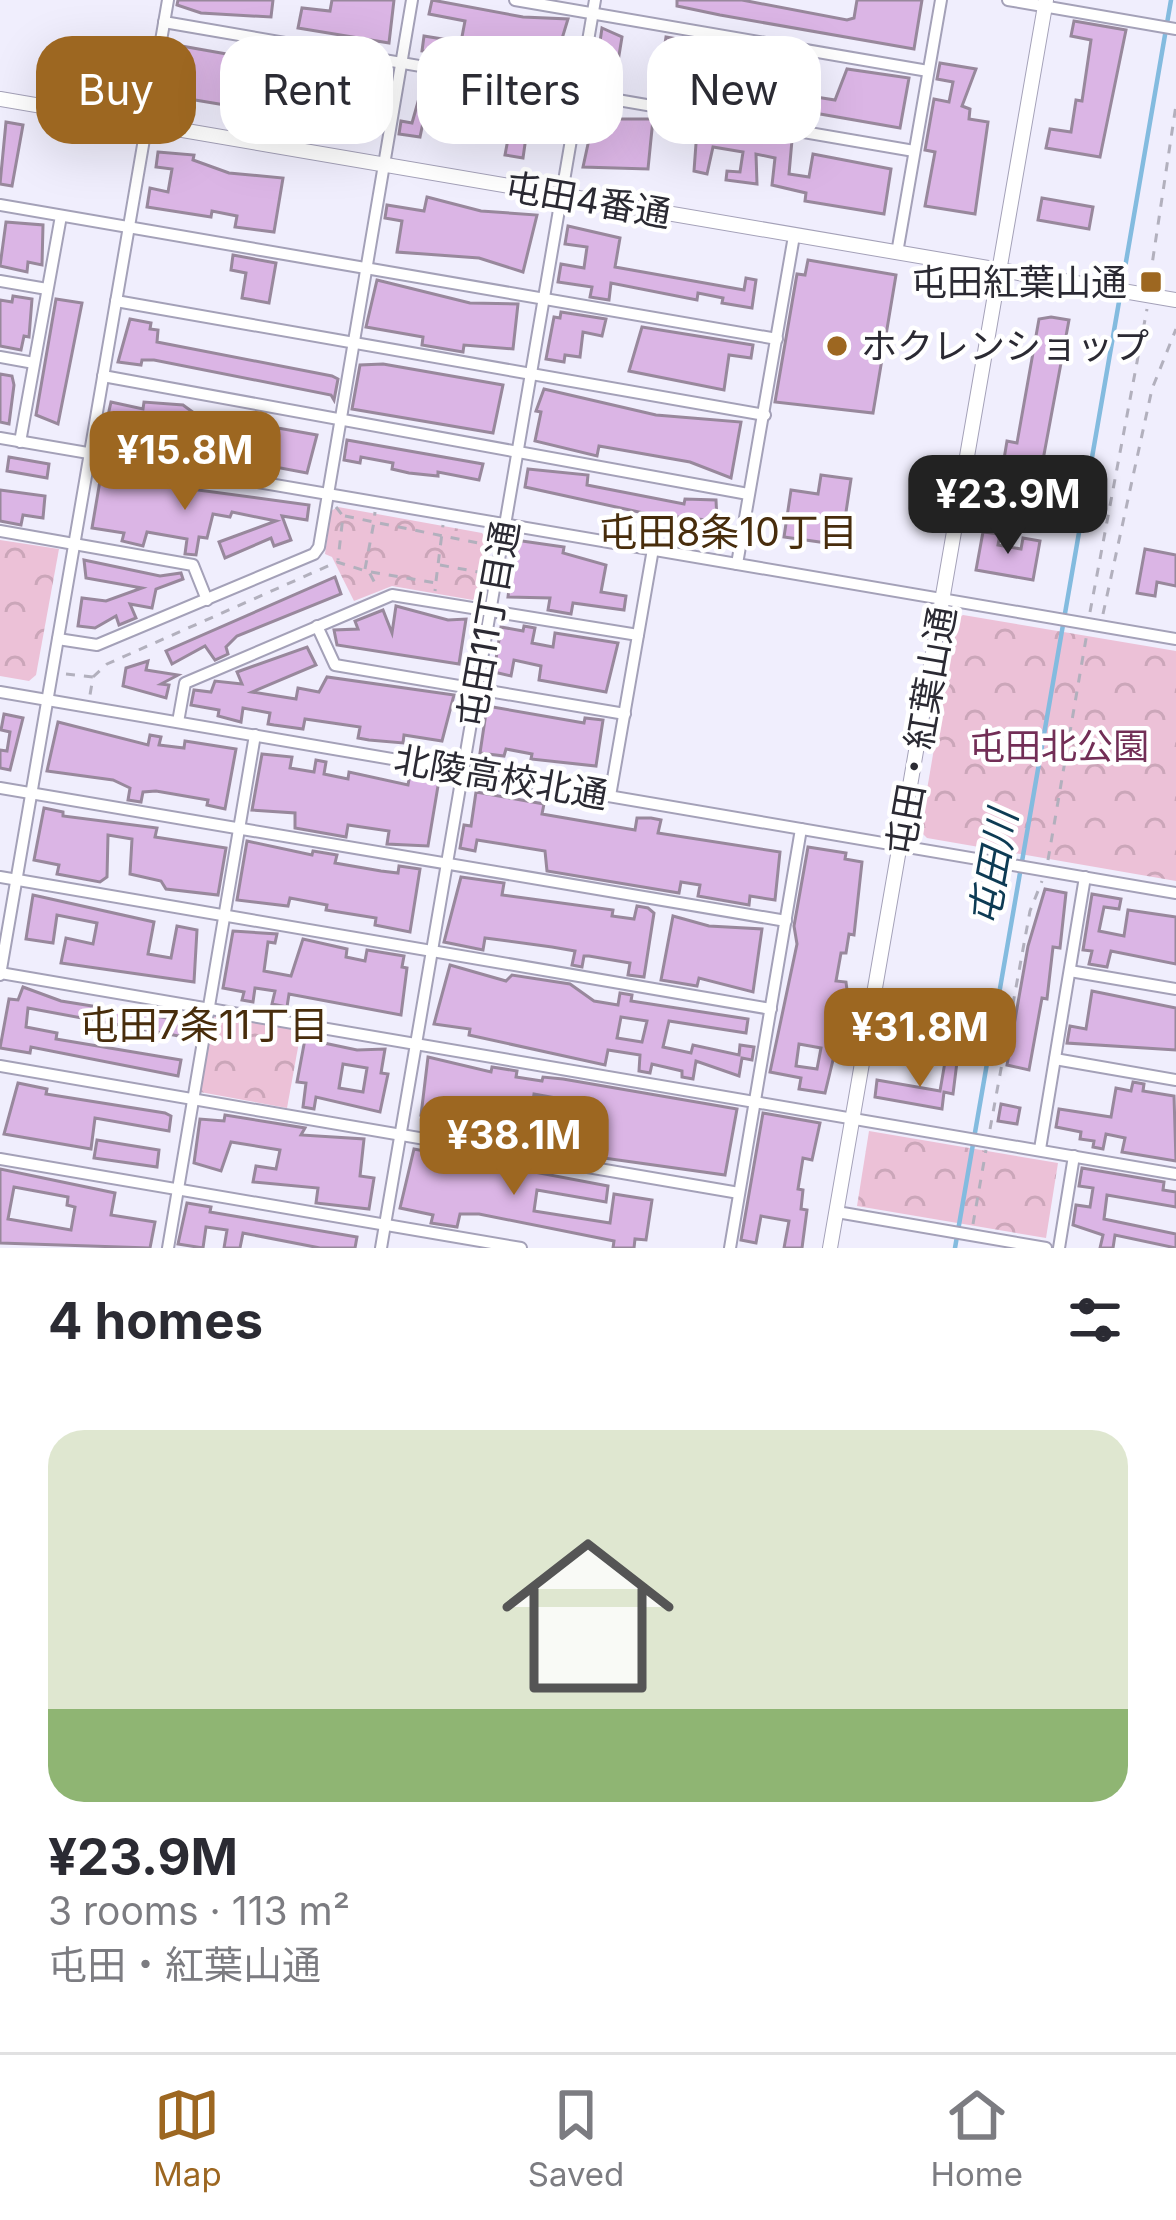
<!DOCTYPE html>
<meta charset="utf-8">
<style>
:root{--surface:#fff;--page:#f2f2f3;--text:#2b2b33;--muted:#7c7c81;--line:#e1e1e2;--accent:#9d6721}
body{margin:0;font-family:Inter,"Noto Sans JP",sans-serif;background:var(--page);color:var(--text);height:100vh;display:flex;flex-direction:column;font-size:45px;white-space:nowrap}
*{box-sizing:border-box;margin:0}
p{font-size:39px;color:var(--muted)}
.icon{flex:none;width:66px;height:66px;fill:none;stroke:currentColor;stroke-width:2;stroke-linecap:round;stroke-linejoin:round}
.map{position:relative;height:1248px;overflow:hidden}
.side{display:flex;flex-direction:column;background:var(--surface);flex:1}
.side>*{flex:none}
.top-card{position:absolute;left:36px;top:36px;width:1104px;height:108px;display:flex;gap:24px}
.price{position:absolute;translate:-50% -102px;padding:0 27px;border-radius:24px;background:var(--accent);color:#fff;font-size:39px;line-height:78px;filter:drop-shadow(0 3px 6px #0008)}
.price::after{content:'';position:absolute;left:50%;top:72px;width:36px;height:27px;margin-left:-18px;background:inherit;clip-path:polygon(0 0,100% 0,50% 100%)}
.price.current{background:#222;color:#fff}
ul{padding:0;list-style:none}
li{display:grid;align-content:center;gap:24px;height:636px;padding:0 48px}
li span{display:grid;place-items:center;height:372px;border-radius:36px;color:#555}
li>.icon{margin-inline-start:auto}
span .icon{width:216px;height:216px;fill:#fffc;stroke-width:1}
li b{font-size:51px}
h2{display:flex;justify-content:space-between;align-items:center;height:144px;padding:0 48px;font-size:51px}
.pill{padding:0 42px;border-radius:36px;background:var(--surface);box-shadow:0 12px 48px #0002;font-size:42px;line-height:108px}
.pill.current{background:var(--accent);color:#fff}
.tab-bar{display:flex;justify-content:space-around;align-items:center;height:168px;border-top:3px solid var(--line);background:var(--surface);font-size:33px;color:var(--muted)}
.tab-bar a{display:grid;justify-items:center;gap:6px}
.tab-bar .current{color:var(--accent)}
.map>svg:first-child{display:block}
</style>
<div class="map">
<svg width="1176" height="1248" viewBox="0 0 1176 1248">
<defs>
<pattern id="park-crowns" width="20" height="18" patternUnits="userSpaceOnUse" patternTransform="scale(3)"><rect width="20" height="18" fill="#ecc1d7"/><path d="M2 6a3 3 0 1 1 6 0M12 15a3 3 0 1 1 6 0" fill="none" stroke="#cba6b9"/></pattern>
</defs>
<rect width="100%" height="100%" fill="#f0eefd"/>
<g fill="url(#park-crowns)">
<path d="M338 507 482 533 487 540 478 595 473 600 392 586 354 601 332 557 325 554 331 511Z"/>
<path d="M0 540 59 549 36 675 29 681 0 676Z"/>
<path d="M963 615 1176 651V881L927 838 920 831 956 619Z"/>
<path d="M213 1015 301 1031 287 1108 200 1092Z"/>
<path d="M869 1131 1058 1163 1046 1238 857 1206Z"/>
</g>
<g fill="none" stroke-linecap="round" stroke-linejoin="round">
<g stroke="#83bbdf" stroke-width="4.5">
<path d="M1122 285 1171 0"/>
<path d="M955 1248 1120 296"/>
</g>
</g>
<g fill="#dbb5e5" stroke="#98889c" stroke-width="3" fill-rule="evenodd">
<path d="M178 0H273L271 17 201 13 177 5Z"/>
<path d="M332 0H394L389 43 298 28 302 8 330 11Z"/>
<path d="M432 0 523 17 568 19 554 65 422 51 424 36 461 42 465 21 429 14Z"/>
<path d="M677 0H742L847 20 854 18 857 0H922L914 49 720 15 677 6Z"/>
<path d="M1074 21 1126 30 1100 157 1046 148 1050 129 1071 132 1076 100 1082 101 1091 40 1071 36Z"/>
<path d="M602 28 622 37 615 80 595 76Z"/>
<path d="M666 37 695 42 694 48 704 50 701 65 686 62 687 54 664 50Z"/>
<path d="M176 45 238 56 231 106 177 97 180 81 169 79Z"/>
<path d="M758 54 772 57 768 73 792 78 796 60 809 63 806 79 818 81 816 97 835 100 847 69 909 78 900 128 786 108 790 91 766 87 762 105 748 102 752 85 735 82 738 68 754 72Z"/>
<path d="M316 58 357 66 356 103 322 98 320 107 307 104Z"/>
<path d="M940 63 976 69 962 106 970 109 969 119 988 122 975 214 925 206 935 152 925 150 934 99 949 102 953 82 937 79Z"/>
<path d="M653 69 679 73 676 88 650 83Z"/>
<path d="M425 77 436 79 433 91 450 94 448 110 442 109 440 116 425 113 420 137 399 134 401 121 412 123Z"/>
<path d="M458 85 479 89 475 105 454 101Z"/>
<path d="M538 97 556 101 551 120 529 116 523 158 505 155 508 139 479 127 485 99 536 107Z"/>
<path d="M590 106 608 110 606 119H653L648 169 583 167 593 121 588 120Z"/>
<path d="M6 122 23 125 12 186 0 184Z"/>
<path d="M697 130 759 142 761 135 792 140 789 174 809 177 813 154 891 169 884 214 805 201 806 193 772 185 775 158 756 154 757 184 726 180 727 171 740 172 743 152 713 147 707 174 694 171Z"/>
<path d="M158 152 194 155 193 160 229 173 283 178 274 232 235 227 237 216 212 211 211 217 147 207 150 188 168 192 172 169 156 167Z"/>
<path d="M427 197 481 211 537 215 523 272 479 258 397 252 402 221 385 218 387 205 424 211Z"/>
<path d="M1042 198 1093 207 1089 229 1038 220Z"/>
<path d="M6 222 43 225 42 265 28 262 27 272 0 266Z"/>
<path d="M568 226 620 238 615 267 744 290 746 278 756 280 752 308 722 303 723 298 698 293 697 300 611 283 609 300 590 297 592 287 558 282 561 264 584 268 587 247 565 244Z"/>
<path d="M233 255 276 263 269 303 242 298 246 273 231 270Z"/>
<path d="M808 260 896 275 873 413 775 402 797 274 805 275Z"/>
<path d="M377 280 470 303 518 304 513 349 464 345 463 352 422 345 423 337 366 327Z"/>
<path d="M13 296 32 299 29 337 24 336 21 350 0 346V300L12 302Z"/>
<path d="M56 299 82 303 58 424 36 415Z"/>
<path d="M561 312 606 319 602 336 583 332 580 357 565 355 564 362 546 359 554 317 560 318Z"/>
<path d="M1051 317 1069 320 1043 460 1041 520 981 511 985 487 999 489 1007 441 1017 443 1039 319Z"/>
<path d="M130 319 151 323 150 329 158 330 157 342 332 376 338 379 334 400 331 395 154 360H142L141 365 118 362Z"/>
<path d="M642 327 753 345 751 358 729 355 724 390 629 371Z"/>
<path d="M383 364 503 385 493 433 352 409 360 365Z"/>
<path d="M0 374 12 376 14 385 9 424 0 422Z"/>
<path d="M544 389 656 415 741 422 731 478 690 462 599 446 597 456 535 441 541 412 536 411Z"/>
<path d="M111 402 143 409 144 402 183 405 194 413 317 435 307 473 136 441 135 446 121 444 122 433 105 429Z"/>
<path d="M347 440 483 464 479 480 438 472V476L409 473 392 469 393 463 361 457 360 463 344 460Z"/>
<path d="M9 457 49 464 47 478 7 471Z"/>
<path d="M102 469 161 485 309 505 307 520 282 516 291 540 274 546 271 538 225 558 219 542 276 521 232 512 230 517 213 514 207 538 199 537 196 555 185 554 187 539 147 532 143 546 122 541 124 533 92 528Z"/>
<path d="M528 469 588 475 587 485 684 504 685 499 716 500 717 521 648 514 525 487Z"/>
<path d="M821 475 851 479 841 545 784 537 791 490 818 494Z"/>
<path d="M0 490 45 496 43 518 23 515 21 525 0 521Z"/>
<path d="M983 532 1000 534 998 545 1021 549 1023 538 1040 541 1033 580 976 570Z"/>
<path d="M515 540 564 547 563 553 606 565 601 592 626 596 624 610 573 603 571 614 548 610 550 598 508 597Z"/>
<path d="M1145 549 1176 555V586L1157 582 1155 596 1137 593Z"/>
<path d="M84 560 160 576 181 573 183 579 156 589 152 608 130 604 136 618 119 625 116 616 95 628 78 626 82 598 106 601 142 588 86 578Z"/>
<path d="M335 577 341 594 237 636 226 647 228 654 215 660 205 646 172 664 166 651Z"/>
<path d="M396 606 448 620 466 619 459 664 337 645 334 630 358 629 355 621 383 610 392 633Z"/>
<path d="M524 626 535 628 532 643 553 647 555 633 618 643 606 692 539 680 541 666 514 660 511 676 494 672 501 627 523 631Z"/>
<path d="M307 647 316 665 252 692 296 699 298 688 319 692 327 677 454 695 442 741 404 735 403 743 369 740 358 738 360 727 305 719 303 729 274 725 268 724 270 713 243 708 241 722 218 716 219 710 191 705 194 690 211 692 215 681 242 684 237 672Z"/>
<path d="M148 661 146 670 178 675 161 684 169 685 166 698 123 686 126 668Z"/>
<path d="M487 706 584 723 585 718 603 720 596 766 531 759 532 754 506 749 504 756 480 753Z"/>
<path d="M4 714 23 718 10 770 0 768V750L7 751 10 732 1 730Z"/>
<path d="M58 722 148 745 150 735 161 737 159 745 184 748 185 741 236 749 225 809 207 805 208 800 156 791 143 792 141 802 128 800 130 788 113 780 47 771Z"/>
<path d="M262 754 292 757 290 768 314 772 316 760 326 762 324 774 348 779 349 772 408 785 410 774 439 780 428 846 387 844 389 831 348 825 346 837 295 828V813L252 810Z"/>
<path d="M476 792 544 804 542 814 635 830 637 818H651L661 820 658 833 780 852 775 900 750 896 749 905 698 896 700 885 681 882 679 893 547 871 545 851 477 840 475 851 460 848 464 825 471 826Z"/>
<path d="M44 808 63 812V816L157 828 155 837 226 848 218 895 166 889 161 881 130 874 132 839 108 835 107 877 100 882 57 874 59 865 34 860Z"/>
<path d="M247 841 312 855 313 851 337 855 335 863 381 871 398 873 399 866 420 869 410 932 375 925 376 918 326 910 327 905 290 898 288 906 237 900Z"/>
<path d="M808 847 846 853 845 859 862 862 854 935 849 934 846 953H841L836 981 846 982 848 998 825 1093 799 1089 801 1078 770 1072 797 944 794 926ZM799 1044 821 1048 817 1069 796 1066Z"/>
<path d="M461 877 504 883 502 895 613 910 612 916 634 919 637 906 648 908 654 913 644 977 628 975 630 963 589 956H584L582 967 572 965 575 951 552 947 485 938 483 950 444 942Z"/>
<path d="M1045 889 1066 893 1060 948 1053 947 1047 999 1042 998 1029 1070 1007 1065 1028 946Z"/>
<path d="M1092 894 1121 899 1119 909 1104 907 1099 931 1124 936 1128 910 1176 917V964L1111 951 1107 967 1089 964 1092 951 1083 950Z"/>
<path d="M33 895 154 922 148 954 171 958 177 926 197 930 194 982 61 963 66 938 93 944 97 923 57 915 53 943 26 939Z"/>
<path d="M673 916 709 926 762 929 753 992 699 978 697 986 661 980Z"/>
<path d="M233 931 277 934 275 943 268 942 264 971 291 976 303 939 347 949 346 957 365 961 367 950 404 956 402 967 407 968 401 1015 289 994 287 1007 272 1004 275 991 255 988 253 1002 242 1000 244 992 223 988Z"/>
<path d="M450 965 506 981 512 975 570 984 594 1001 618 1005 620 993 632 995 631 1001 748 1019 746 1033 669 1021 663 1047 691 1053 693 1045 739 1055 740 1045 754 1047 752 1060 742 1058 739 1076 696 1061 693 1079 682 1077V1071L652 1064 650 1073 639 1071 640 1055 608 1050 605 1065 469 1035 470 1029 434 1024ZM621 1017 647 1021 642 1042 617 1038Z"/>
<path d="M23 987 61 1001 186 1021 184 1037 28 1008 26 1027 57 1033 56 1039 181 1060 178 1076 31 1047 30 1053 0 1048 9 999 18 1000Z"/>
<path d="M1092 991 1176 1008V1050L1067 1043 1070 1026 1086 1029Z"/>
<path d="M886 1030 952 1041 950 1057 883 1046Z"/>
<path d="M305 1039 357 1050 385 1049 381 1073 388 1074 380 1112 316 1097 314 1109 303 1107 306 1083 297 1082ZM343 1064 367 1068 363 1092 339 1088Z"/>
<path d="M946 1056 957 1062 953 1094 944 1092 942 1109 875 1097 877 1080 940 1091Z"/>
<path d="M428 1057 491 1072 492 1067 517 1071 516 1077 542 1081 543 1077 563 1079 737 1109 725 1175 561 1152 564 1136 501 1133 502 1123 485 1119 421 1115ZM534 1094 561 1099 557 1118 531 1115Z"/>
<path d="M1133 1082 1144 1084 1143 1091 1174 1096 1176 1161 1122 1152 1125 1138 1106 1134 1103 1149 1093 1147 1094 1141 1080 1139 1081 1132 1056 1127 1059 1109 1111 1117 1116 1088 1131 1091Z"/>
<path d="M18 1083 47 1089 46 1094 165 1113 171 1116 169 1131 95 1118 91 1149 4 1134Z"/>
<path d="M1001 1104 1020 1108 1017 1124 998 1121Z"/>
<path d="M763 1113 820 1123 812 1160 803 1158 798 1189 803 1190 801 1209 807 1210 802 1248H784L789 1221 761 1216 756 1243 741 1240Z"/>
<path d="M225 1115 305 1128 301 1135 364 1139 360 1176 374 1178 369 1209 316 1203 318 1188 253 1182 256 1166 276 1169 280 1150 231 1142 221 1171 194 1163 200 1119 224 1121Z"/>
<path d="M97 1140 159 1150 157 1167 94 1158Z"/>
<path d="M414 1149 608 1186 606 1202 537 1190 534 1211 610 1223 614 1194 652 1200 646 1240 635 1239 634 1248H613L614 1241 479 1214H460L457 1227 431 1223 433 1215 400 1208Z"/>
<path d="M1082 1168 1164 1182 1163 1190 1176 1192V1207L1107 1195 1104 1219 1176 1234V1248L1115 1235 1113 1248H1100L1103 1235 1073 1225 1076 1205 1090 1207 1093 1188 1079 1186Z"/>
<path d="M0 1169 115 1193 111 1215 155 1222 150 1248 0 1243ZM14 1187 68 1197 67 1205 75 1207 71 1230 8 1219Z"/>
<path d="M187 1203 211 1207 210 1212 357 1237 355 1248H320L243 1233 240 1248H224L227 1230 206 1227 203 1248 178 1244Z"/>
</g>
<g fill="none" stroke-linecap="round" stroke-linejoin="round">
<g stroke="#a4a1b8" stroke-width="14">
<g id="minor">
<path d="M515 0 928 71"/>
<path d="M1008 0 1176 29"/>
<path d="M164 22 914 151"/>
<path d="M0 205 777 339"/>
<path d="M897 253 941 0"/>
<path d="M0 281 47 289"/>
<path d="M116 301 765 415"/>
<path d="M0 357 34 363"/>
<path d="M103 376 748 494"/>
<path d="M0 438 1176 639"/>
<path d="M20 442 61 216"/>
<path d="M0 531 193 565 207 600"/>
<path d="M737 564 794 236"/>
<path d="M317 626 335 665 625 714"/>
<path d="M58 639 97 645 314 554 319 547 412 0"/>
<path d="M0 692 1176 893"/>
<path d="M178 722 185 683 392 595 638 635"/>
<path d="M0 788 786 921"/>
<path d="M610 796 653 549"/>
<path d="M0 877 771 1009"/>
<path d="M1070 971 1176 989"/>
<path d="M0 973 1176 1174"/>
<path d="M0 975 168 0"/>
<path d="M1055 1059 1176 1080"/>
<path d="M0 1066 739 1193"/>
<path d="M1040 1149 1085 877"/>
<path d="M0 1159 521 1248"/>
<path d="M837 1212 1046 1248"/>
<path d="M168 1248 255 735"/>
<path d="M381 1248 595 0"/>
<path d="M730 1248 801 829"/>
<path d="M1059 1248 1074 1156"/>
</g>
</g>
<g stroke="#a4a1b8" stroke-width="16">
<g id="tertiary">
<path d="M0 99 1176 300"/>
<path d="M830 1248 1046 0"/>
</g>
</g>
<g stroke="#b2b0bd" stroke-width="3" stroke-dasharray="9 9" stroke-linecap="butt">
<path d="M1150 278 1176 105"/>
<path d="M336 507 343 516 338 560"/>
<path d="M345 516 374 522 375 512"/>
<path d="M440 565 484 573"/>
<path d="M365 569 374 522 488 545"/>
<path d="M371 572 436 583 435 591"/>
<path d="M436 581 443 525"/>
<path d="M1090 612 1147 309"/>
<path d="M1103 614 1152 389 1176 329"/>
<path d="M66 674 93 677 90 695"/>
<path d="M93 677 107 664 337 562 369 572 377 587"/>
<path d="M1048 860 1087 633"/>
<path d="M990 1129 1030 911 1042 881"/>
<path d="M973 1224 986 1150"/>
</g>
<use href="#minor" stroke="#fff" stroke-width="10"/>
<use href="#tertiary" stroke="#fff" stroke-width="14"/>
</g>
<g fill="#9d6721" stroke="#fff" stroke-width="4.5">
<rect x="1139" y="270" width="24" height="24" rx="6"/>
<circle cx="837" cy="346" r="12"/>
</g>
<g text-anchor="middle" stroke-width="9" stroke-linejoin="round" paint-order="stroke">
<g font-size="36" fill="#2b2a33" stroke="#fff">
<text transform="translate(588 200) rotate(10)" y="13">屯田4番通</text>
<text transform="translate(488 624) rotate(-80)" y="13">屯田11丁目通</text>
<text transform="translate(921 731) rotate(-80)" y="13">屯田・紅葉山通</text>
<text transform="translate(501 777) rotate(10)" y="13">北陵高校北通</text>
</g>
<g font-size="36" fill="#2b2a33" stroke="#fff" text-anchor="end">
<text x="1127" y="295">屯田紅葉山通</text>
<text x="861" y="359" text-anchor="start">ホクレンショップ</text>
</g>
<g font-size="36" fill="#722e56" stroke="#fff">
<text x="1059" y="759">屯田北公園</text>
</g>
<g font-size="39" fill="#482d0c" stroke="#fff">
<text x="728" y="546">屯田8条10丁目</text>
<text x="204" y="1039">屯田7条11丁目</text>
</g>
<g font-size="39" font-style="italic" fill="#0d3b54" stroke="#fff">
<text transform="translate(993 868) rotate(-80)" y="14">屯田川</text>
</g>
</g>
</svg>
<b class="price" style="left:185px;top:513px">¥15.8M</b>
<b class="price current" style="left:1008px;top:557px">¥23.9M</b>
<b class="price" style="left:920px;top:1090px">¥31.8M</b>
<b class="price" style="left:514px;top:1198px">¥38.1M</b>
<div class="top-card">
<a class="pill current">Buy</a>
<a class="pill">Rent</a>
<a class="pill">Filters</a>
<a class="pill">New</a>
</div>
</div>
<section class="side">
<h2>4 homes<svg class="icon" aria-label="filters" viewBox="0 0 24 24"><path d="M4 7h16M4 17h16"/><circle cx="9" cy="7" r="2"/><circle cx="15" cy="17" r="2"/></svg></h2>
<ul>
<li><span style="background:linear-gradient(#dfe7d0 75%,#8fb573 0)"><svg class="icon" aria-label="home" viewBox="0 0 24 24"><path d="M3 11l9-7 9 7M6 9v11h12V9"/></svg></span><div><b>¥23.9M</b><p>3 rooms · 113 m²</p><p>屯田・紅葉山通</p></div></li>
</ul>
</section>
<nav class="tab-bar">
<a class="current"><svg class="icon" aria-label="map" viewBox="0 0 24 24"><path d="M3 6l6-2 6 2 6-2v14l-6 2-6-2-6 2zM9 4v14M15 6v14"/></svg>Map</a>
<a><svg class="icon" aria-label="saved" viewBox="0 0 24 24"><path d="M7 4h10v16l-5-4-5 4z"/></svg>Saved</a>
<a><svg class="icon" aria-label="home" viewBox="0 0 24 24"><path d="M3 11l9-7 9 7M6 9v11h12V9"/></svg>Home</a>
</nav>
